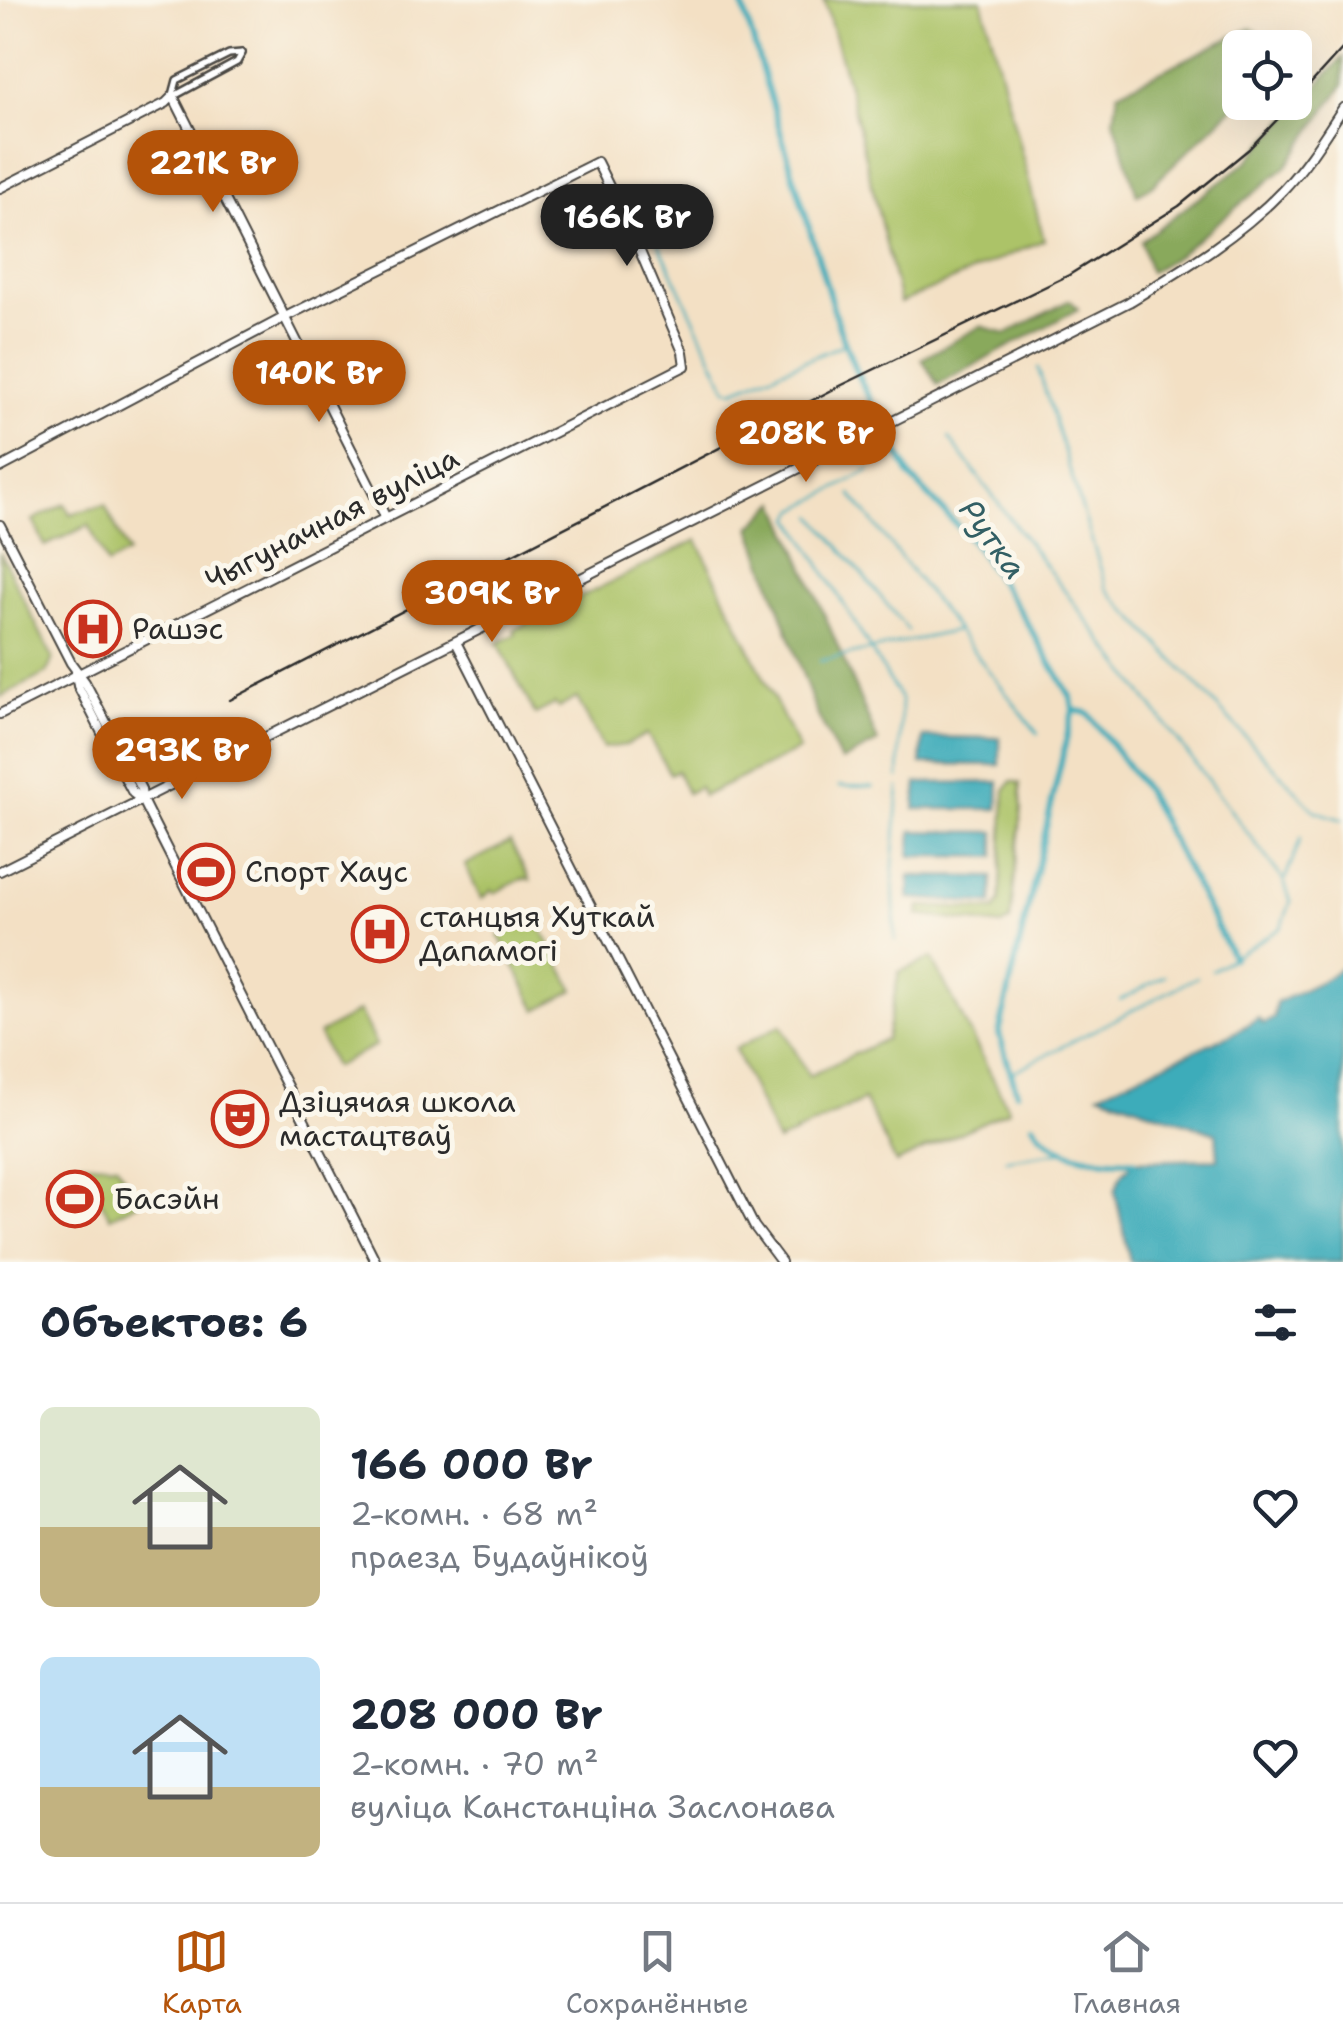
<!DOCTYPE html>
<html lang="ru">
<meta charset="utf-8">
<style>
:root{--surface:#fff;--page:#f6f6f7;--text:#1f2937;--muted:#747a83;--line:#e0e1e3;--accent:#b45309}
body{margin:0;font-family:"Shantell Sans",sans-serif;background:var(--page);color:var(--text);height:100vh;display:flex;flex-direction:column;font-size:38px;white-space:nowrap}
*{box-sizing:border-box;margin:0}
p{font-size:32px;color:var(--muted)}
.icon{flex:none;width:55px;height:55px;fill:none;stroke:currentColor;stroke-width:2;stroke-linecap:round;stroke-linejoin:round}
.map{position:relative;height:1262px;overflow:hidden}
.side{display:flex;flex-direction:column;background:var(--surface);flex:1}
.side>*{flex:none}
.controls{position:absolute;left:1222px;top:30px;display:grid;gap:20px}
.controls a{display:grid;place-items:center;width:90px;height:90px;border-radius:15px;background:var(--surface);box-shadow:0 10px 40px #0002;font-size:50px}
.price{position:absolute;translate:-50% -85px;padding:0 22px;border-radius:35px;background:var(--accent);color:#fff;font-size:32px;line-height:65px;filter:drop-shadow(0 2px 5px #0008)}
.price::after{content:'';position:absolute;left:50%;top:60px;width:30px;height:22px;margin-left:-15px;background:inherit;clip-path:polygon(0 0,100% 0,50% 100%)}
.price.on{background:#222;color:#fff}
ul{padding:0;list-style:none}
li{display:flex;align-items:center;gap:30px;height:250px;padding:0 40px}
li span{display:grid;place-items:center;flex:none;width:280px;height:200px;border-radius:15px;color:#555}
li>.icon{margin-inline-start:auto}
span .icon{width:120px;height:120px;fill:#fffc;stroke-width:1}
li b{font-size:42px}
h2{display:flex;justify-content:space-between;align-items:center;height:120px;padding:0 40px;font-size:42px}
.menu{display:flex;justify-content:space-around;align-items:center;height:140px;border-top:2px solid var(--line);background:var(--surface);font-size:28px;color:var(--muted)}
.menu a{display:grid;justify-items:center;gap:5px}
.menu .on{color:var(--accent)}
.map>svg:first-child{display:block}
</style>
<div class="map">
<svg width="1343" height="1262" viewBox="0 0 1343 1262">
<rect width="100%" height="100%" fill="#fbf7ec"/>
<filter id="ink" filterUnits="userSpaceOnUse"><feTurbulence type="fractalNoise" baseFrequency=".01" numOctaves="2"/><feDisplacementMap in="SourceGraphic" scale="20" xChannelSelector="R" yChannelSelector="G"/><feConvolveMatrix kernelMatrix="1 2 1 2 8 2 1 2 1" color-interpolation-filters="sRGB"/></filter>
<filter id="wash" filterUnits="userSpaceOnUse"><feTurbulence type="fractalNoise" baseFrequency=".0048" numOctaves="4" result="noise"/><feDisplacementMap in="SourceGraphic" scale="40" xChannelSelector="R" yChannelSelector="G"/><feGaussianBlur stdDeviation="2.25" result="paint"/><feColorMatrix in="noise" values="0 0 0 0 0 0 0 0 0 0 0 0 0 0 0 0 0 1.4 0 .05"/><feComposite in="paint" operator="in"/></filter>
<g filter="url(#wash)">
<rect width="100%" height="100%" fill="#f3e0c4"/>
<g fill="#acc368" stroke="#6c774a" stroke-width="2.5">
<path d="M824 0H982L1044 240 900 303 846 77Z"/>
<path d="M65 504 70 514 105 505 128 553 107 565 89 525 45 546 33 520Z"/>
<path d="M697 540 799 750 703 796 699 787 687 793 677 771 670 774 647 734 626 745 603 748 577 698 558 708 555 704 535 714 498 643 516 634 514 630Z"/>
<path d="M0 552 53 658 47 673 0 697Z"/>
<path d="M1012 781 1020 783 1022 808 1010 921 1002 926 918 915 920 906 995 910 1000 902 1005 790Z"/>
<path d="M510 842 530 880 522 879 494 893 492 890 481 899 465 865Z"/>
<path d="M535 917 574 990 537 1010 499 936Z"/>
<path d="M932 958 1009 1110 896 1163 864 1100 777 1142 735 1049 781 1025 809 1076 886 1039 899 972Z"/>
<path d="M359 1011 376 1045 334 1067 319 1034Z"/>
<path d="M80 1162 117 1165 138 1203 110 1217Z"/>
</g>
<g fill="#89a95c" stroke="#5a6a44" stroke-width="2.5">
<path d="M1251 28 1285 47 1240 48V101L1154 184 1137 195 1114 120 1118 92Z"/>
<path d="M1343 57V85L1287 166 1178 255 1150 272 1141 241 1248 161Z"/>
<path d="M1070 300 1078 309 938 385 922 359 981 326 1006 334Z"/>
<path d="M777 502 878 742 841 761 816 712 751 527Z"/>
</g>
<g fill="#3dacba" stroke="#346c72" stroke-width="2.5">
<path d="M923 737 1000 738V765L921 764Z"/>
<path d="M999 782 998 809H915L917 783Z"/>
<path d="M912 831 995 832V857L910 856Z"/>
<path d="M910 876 993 877 992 904 909 898Z"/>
<path d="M1343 966V1262H1130L1115 1191 1121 1175 1134 1161 1218 1159 1216 1133 1099 1093 1234 1033 1258 1018 1263 1024 1274 1018 1276 1003 1327 978Z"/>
</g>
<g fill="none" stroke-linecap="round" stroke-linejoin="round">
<g stroke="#3dacba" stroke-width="2.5">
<path d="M634 191 727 389 734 390 847 343"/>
<path d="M1038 368 1107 589 1315 811 1343 820"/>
<path d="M949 438 1284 881 1291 902 1281 928 1212 970"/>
<path d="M870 470 796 510 792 518 901 700 899 778"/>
<path d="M851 494 1038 734"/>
<path d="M814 516 908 630"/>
<path d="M820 661 955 631"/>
<path d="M839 786 873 787"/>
<path d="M1285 879 1301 838"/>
<path d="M895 940 893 867 899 787"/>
<path d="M1120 1000 1165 976"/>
<path d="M1009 1074 1197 977"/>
<path d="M1006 1160 1064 1151"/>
</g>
<g stroke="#3dacba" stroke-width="6">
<path d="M741 0 839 327 856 372 910 476 971 540 1021 613 1071 697 1073 710 1088 713 1146 791 1233 958"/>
<path d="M1017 1092 999 1034 1073 710"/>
<path d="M1033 1124C1056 1159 1096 1160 1134 1161"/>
</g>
</g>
</g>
<g filter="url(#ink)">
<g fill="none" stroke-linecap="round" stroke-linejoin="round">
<g stroke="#494642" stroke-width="10">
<g id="street">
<path d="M173 95 177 80 229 54 242 53"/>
<path d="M174 96 237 62 242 53"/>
</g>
</g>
<g stroke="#494642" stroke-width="12">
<g id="secondary">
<path d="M0 188 166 103 173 96 385 516"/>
<path d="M0 468 285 317 597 162 633 235 683 352 685 366 0 714"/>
<path d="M0 525 71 663 85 682 141 789 142 800 148 812 376 1262"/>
<path d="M456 642 754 1226 781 1262"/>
<path d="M76 673 78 686 125 778 133 793 142 800"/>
<path d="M0 871 1129 302C1182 270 1239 236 1282 191 1306 166 1324 137 1343 108"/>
</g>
</g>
<use href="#street" stroke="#fff" stroke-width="5"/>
<use href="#secondary" stroke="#fff" stroke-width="8"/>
<g stroke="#2b2b2b" stroke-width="2.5">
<path d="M1295 101 1343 48"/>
<path d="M230 700 838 387 1069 275 1179 206 1249 149 1294 102"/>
</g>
</g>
</g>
<defs>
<g id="hospital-ring" transform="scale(2.875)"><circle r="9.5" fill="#fbf7ec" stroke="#c8321e" stroke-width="1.5"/><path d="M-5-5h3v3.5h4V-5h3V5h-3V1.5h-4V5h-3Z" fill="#c8321e"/></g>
<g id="stadium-ring" transform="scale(2.875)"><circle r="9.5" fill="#fbf7ec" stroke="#c8321e" stroke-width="1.5"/><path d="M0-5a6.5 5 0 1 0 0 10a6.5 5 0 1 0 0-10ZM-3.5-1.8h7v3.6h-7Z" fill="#c8321e"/></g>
<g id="theatre-ring" transform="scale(2.875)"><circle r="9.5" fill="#fbf7ec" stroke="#c8321e" stroke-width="1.5"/><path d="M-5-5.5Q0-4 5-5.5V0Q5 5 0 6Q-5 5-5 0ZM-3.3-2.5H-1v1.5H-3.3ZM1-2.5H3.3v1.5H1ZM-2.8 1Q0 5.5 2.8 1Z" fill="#c8321e"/></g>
</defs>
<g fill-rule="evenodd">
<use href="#hospital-ring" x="93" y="629"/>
<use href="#stadium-ring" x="206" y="872"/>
<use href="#hospital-ring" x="380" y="934"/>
<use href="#theatre-ring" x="240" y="1119"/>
<use href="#stadium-ring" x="75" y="1199"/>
</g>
<g text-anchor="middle" stroke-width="10" stroke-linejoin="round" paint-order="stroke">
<g font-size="30" fill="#2b2b2b" stroke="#fbf7ec">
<text transform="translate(332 519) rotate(-27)" y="10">Чыгуначная вуліца</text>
</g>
<g font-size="30" fill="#2b2b2b" stroke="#fbf7ec" text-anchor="start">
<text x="132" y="639">Рашэс</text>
<text x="245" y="882">Спорт Хаус</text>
<text x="419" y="927">станцыя Хуткай<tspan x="419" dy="34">Дапамогі</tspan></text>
<text x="279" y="1112">Дзіцячая школа<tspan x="279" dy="34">мастацтваў</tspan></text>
<text x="114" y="1209">Басэйн</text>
</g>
<g font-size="32" font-style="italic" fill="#325f64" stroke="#fbf7ec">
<text transform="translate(993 539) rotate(54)" y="11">Рутка</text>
</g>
</g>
</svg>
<div class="controls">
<a><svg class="icon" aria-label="locate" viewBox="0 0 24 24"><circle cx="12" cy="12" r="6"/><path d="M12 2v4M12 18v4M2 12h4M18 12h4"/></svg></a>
</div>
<b class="price" style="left:213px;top:215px">221K Br</b>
<b class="price on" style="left:627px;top:269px">166K Br</b>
<b class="price" style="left:319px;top:425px">140K Br</b>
<b class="price" style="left:806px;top:485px">208K Br</b>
<b class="price" style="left:492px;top:645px">309K Br</b>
<b class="price" style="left:182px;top:802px">293K Br</b>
</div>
<section class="side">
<h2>Объектов: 6<svg class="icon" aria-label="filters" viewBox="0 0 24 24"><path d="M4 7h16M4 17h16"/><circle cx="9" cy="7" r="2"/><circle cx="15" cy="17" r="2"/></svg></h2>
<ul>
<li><span style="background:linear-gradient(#dfe7d0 60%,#c2b280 0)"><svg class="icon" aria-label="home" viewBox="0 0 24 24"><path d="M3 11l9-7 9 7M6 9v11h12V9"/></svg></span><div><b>166 000 Br</b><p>2-комн. · 68 m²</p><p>праезд Будаўнікоў</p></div><svg class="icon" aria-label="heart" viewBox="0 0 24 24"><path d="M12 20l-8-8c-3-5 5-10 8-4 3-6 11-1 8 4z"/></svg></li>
<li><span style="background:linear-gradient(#bfe0f5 65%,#c2b280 0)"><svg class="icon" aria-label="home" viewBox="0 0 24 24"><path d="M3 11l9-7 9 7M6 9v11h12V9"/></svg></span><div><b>208 000 Br</b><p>2-комн. · 70 m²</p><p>вуліца Канстанціна Заслонава</p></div><svg class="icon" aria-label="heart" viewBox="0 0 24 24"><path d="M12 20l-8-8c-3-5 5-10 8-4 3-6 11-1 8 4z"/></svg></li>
</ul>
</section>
<nav class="menu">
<a class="on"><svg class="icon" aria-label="map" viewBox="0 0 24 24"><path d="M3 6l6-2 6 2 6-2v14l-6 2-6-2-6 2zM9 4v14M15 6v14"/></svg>Карта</a>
<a><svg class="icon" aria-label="saved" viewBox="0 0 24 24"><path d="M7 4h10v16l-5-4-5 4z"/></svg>Сохранённые</a>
<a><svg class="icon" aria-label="home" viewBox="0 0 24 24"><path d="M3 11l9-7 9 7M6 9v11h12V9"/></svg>Главная</a>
</nav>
